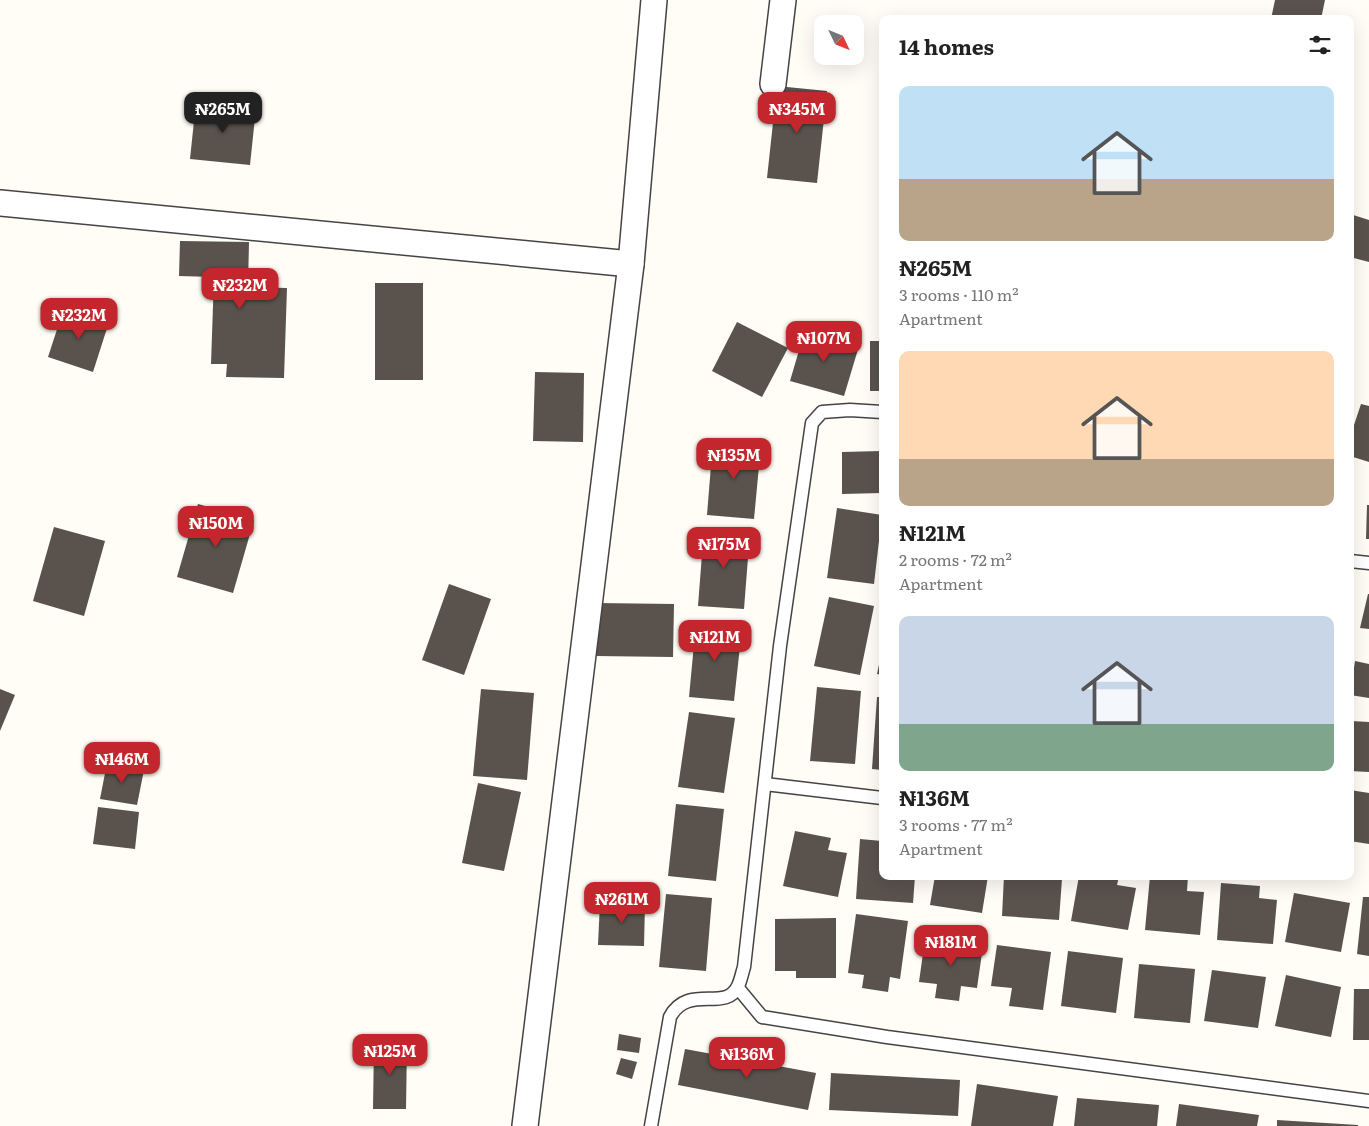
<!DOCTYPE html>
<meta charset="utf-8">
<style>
:root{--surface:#fff;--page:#f2f2f2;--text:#222;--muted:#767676;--accent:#c4262e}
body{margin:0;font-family:Literata,serif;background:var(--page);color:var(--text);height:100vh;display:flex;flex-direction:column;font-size:19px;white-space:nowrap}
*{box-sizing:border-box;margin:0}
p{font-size:16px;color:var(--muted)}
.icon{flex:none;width:28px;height:28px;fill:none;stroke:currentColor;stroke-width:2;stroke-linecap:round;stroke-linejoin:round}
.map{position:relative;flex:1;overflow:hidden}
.details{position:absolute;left:879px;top:15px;width:475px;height:865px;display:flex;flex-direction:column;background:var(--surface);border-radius:10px;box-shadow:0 5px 20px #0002}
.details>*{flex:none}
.needle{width:32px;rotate:133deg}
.controls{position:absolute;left:814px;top:15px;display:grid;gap:10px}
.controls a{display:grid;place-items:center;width:50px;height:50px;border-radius:10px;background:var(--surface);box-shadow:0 5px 20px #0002;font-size:25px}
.price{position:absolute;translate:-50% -42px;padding:0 11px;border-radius:10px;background:var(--accent);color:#fff;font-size:16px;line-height:32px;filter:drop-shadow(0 1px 2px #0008)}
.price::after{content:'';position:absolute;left:50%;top:30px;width:15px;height:11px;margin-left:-8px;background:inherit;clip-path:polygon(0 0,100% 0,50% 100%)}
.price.on{background:#222;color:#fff}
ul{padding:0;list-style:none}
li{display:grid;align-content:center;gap:10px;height:265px;padding:0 20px}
li span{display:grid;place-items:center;height:155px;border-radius:10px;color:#555}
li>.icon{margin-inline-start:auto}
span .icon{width:90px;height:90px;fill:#fffc;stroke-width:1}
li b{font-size:21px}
h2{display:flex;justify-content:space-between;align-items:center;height:60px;padding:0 20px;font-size:21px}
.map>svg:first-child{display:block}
</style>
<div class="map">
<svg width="1369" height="1126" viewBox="0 0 1369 1126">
<rect width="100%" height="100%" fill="#fffdf5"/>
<g fill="#5a524d">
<path d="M1275 0H1325L1321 19H1271Z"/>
<path d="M777 86 827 91 817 183 767 178Z"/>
<path d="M196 102 256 108 250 165 190 159Z"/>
<path d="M1350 214 1369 220V262L1350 257Z"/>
<path d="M180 241 249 242 248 287 287 288 284 378 226 377 227 364H211L214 277 179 276Z"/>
<rect x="375" y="283" width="48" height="97"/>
<path d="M64 308 109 322 93 372 48 357Z"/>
<path d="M737 322 788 348 762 397 712 371Z"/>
<path d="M805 330 859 346 844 396 790 381Z"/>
<rect x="870" y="341" width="12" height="50"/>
<path d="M535 372 584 373 583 442 533 441Z"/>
<path d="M1361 404 1369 406V462L1350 456V437Z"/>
<path d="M713 441 761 445 754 519 707 515Z"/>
<path d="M882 451V493L842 494V452Z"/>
<path d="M198 504 254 520 233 593 177 577Z"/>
<path d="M1367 505H1369V539H1366Z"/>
<path d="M837 508 882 515 874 584 827 578Z"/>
<path d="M54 527 105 541 84 616 33 601Z"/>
<path d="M704 528 750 532 744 609 698 606Z"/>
<path d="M449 584 491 599 464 675 422 660Z"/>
<path d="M1368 594H1369V629L1360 628Z"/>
<path d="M829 597 874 606 860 675 814 666Z"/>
<path d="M596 603 674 604 673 657 595 656Z"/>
<path d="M696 623 742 628 734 701 689 697Z"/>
<path d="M882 650V675L877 674Z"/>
<path d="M1355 661 1369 664V698L1350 695Z"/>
<path d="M817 687 861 691 855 764 810 761Z"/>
<path d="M0 689 15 695 0 731Z"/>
<path d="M481 689 534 693 527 780 473 776Z"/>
<path d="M877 697H882V770L872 769Z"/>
<path d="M689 712 735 718 724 793 678 787Z"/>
<path d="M1351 721 1369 722V772L1350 771Z"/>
<path d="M107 763 144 770 137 805 100 799Z"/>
<path d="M478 783 521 792 504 871 462 863Z"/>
<path d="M1350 790 1369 793V844L1350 841Z"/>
<path d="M676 804 724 809 716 881 668 876Z"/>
<path d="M98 807 139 812 135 849 93 844Z"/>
<path d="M795 831 831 838 828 850 847 853 838 897 783 886Z"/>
<path d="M860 839 882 841V876H915L913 903 856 899Z"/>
<path d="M935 876H988L982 913 930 905Z"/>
<path d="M1004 876H1050L1062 879 1059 920 1002 916Z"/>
<path d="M1079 876H1119L1117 885 1136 888 1128 930 1071 921Z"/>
<path d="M1150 876H1188L1187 891 1204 892 1200 935 1145 930Z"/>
<path d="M1221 883 1260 886 1259 898 1277 900 1273 944 1217 940Z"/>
<path d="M1294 893 1350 903 1341 952 1285 942Z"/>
<path d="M666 894 712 898 706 971 659 967Z"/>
<path d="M1363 897H1369V956L1357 954Z"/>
<path d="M600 902 645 903 644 946 598 945Z"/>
<path d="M856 914 908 921 900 979 890 977 888 992 862 988 864 975 848 973Z"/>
<path d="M836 918V978H796V971H775V919Z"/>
<path d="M925 939 983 946 977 988 961 986 959 1001 935 998 937 984 919 982Z"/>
<path d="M997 945 1051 952 1043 1010 1009 1006 1012 988 991 986Z"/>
<path d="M1068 951 1123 958 1116 1013 1061 1006Z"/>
<path d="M1139 964 1195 969 1190 1023 1134 1018Z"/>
<path d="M1212 970 1266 977 1258 1028 1204 1021Z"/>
<path d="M1286 975 1341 987 1331 1037 1275 1026Z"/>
<path d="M1354 989H1369V1040H1353Z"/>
<path d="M619 1034 641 1038 639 1053 617 1050Z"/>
<path d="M374 1043H407L406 1109H373Z"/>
<path d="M685 1049 816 1073 808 1110 678 1085Z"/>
<path d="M621 1058 637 1062 632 1079 616 1074Z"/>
<path d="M831 1073 960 1080 958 1116 829 1110Z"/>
<path d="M977 1084 1058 1096 1053 1126H971Z"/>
<path d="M1077 1098 1159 1105 1157 1126H1074Z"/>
<path d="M1179 1104 1259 1115 1257 1126H1176Z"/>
<path d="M1277 1120 1358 1125V1126H1277Z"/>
</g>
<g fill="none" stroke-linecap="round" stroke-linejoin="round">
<g stroke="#444" stroke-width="15">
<g id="lane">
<path d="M1350 561 1369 563"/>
<path d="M765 784 882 798"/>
<path d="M738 988 762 1017 887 1037 1369 1101"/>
<path d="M651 1126 670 1017C688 983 726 1013 738 986 741 980 742 973 744 967L780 646 812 423 822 412 850 410 882 412"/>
</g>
</g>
<g stroke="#444" stroke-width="28">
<g id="street">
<path d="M773 84 783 0"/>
<path d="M0 203 631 264"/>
<path d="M525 1126 631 264 654 0"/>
</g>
</g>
<use href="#lane" stroke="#fff" stroke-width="12"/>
<use href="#street" stroke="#fff" stroke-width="25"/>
</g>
</svg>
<div class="controls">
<a><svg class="needle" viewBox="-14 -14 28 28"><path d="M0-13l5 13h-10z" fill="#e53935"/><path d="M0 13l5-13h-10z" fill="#767676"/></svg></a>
</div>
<b class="price on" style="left:223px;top:134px">₦265M</b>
<b class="price" style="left:797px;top:134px">₦345M</b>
<b class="price" style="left:240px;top:310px">₦232M</b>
<b class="price" style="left:79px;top:340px">₦232M</b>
<b class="price" style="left:824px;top:363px">₦107M</b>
<b class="price" style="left:734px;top:480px">₦135M</b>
<b class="price" style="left:216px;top:548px">₦150M</b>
<b class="price" style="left:724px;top:569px">₦175M</b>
<b class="price" style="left:715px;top:662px">₦121M</b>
<b class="price" style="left:122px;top:784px">₦146M</b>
<b class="price" style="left:622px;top:924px">₦261M</b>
<b class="price" style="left:951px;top:967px">₦181M</b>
<b class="price" style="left:390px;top:1076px">₦125M</b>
<b class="price" style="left:747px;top:1079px">₦136M</b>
<section class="details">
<h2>14 homes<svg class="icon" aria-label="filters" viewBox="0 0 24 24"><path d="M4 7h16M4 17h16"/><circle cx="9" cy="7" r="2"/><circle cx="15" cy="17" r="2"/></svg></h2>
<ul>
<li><span style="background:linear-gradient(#bfe0f5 60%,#b9a48a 0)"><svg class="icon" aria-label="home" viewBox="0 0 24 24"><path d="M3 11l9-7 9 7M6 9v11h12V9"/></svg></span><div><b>₦265M</b><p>3 rooms · 110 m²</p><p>Apartment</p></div></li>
<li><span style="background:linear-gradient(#ffd9b3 70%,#b9a48a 0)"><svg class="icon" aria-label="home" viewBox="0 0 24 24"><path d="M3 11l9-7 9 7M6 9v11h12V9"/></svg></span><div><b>₦121M</b><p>2 rooms · 72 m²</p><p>Apartment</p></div></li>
<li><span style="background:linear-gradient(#c9d6e8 70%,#7fa58c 0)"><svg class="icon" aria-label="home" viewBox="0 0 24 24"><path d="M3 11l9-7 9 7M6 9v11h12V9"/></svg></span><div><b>₦136M</b><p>3 rooms · 77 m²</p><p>Apartment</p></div></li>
</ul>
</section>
</div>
